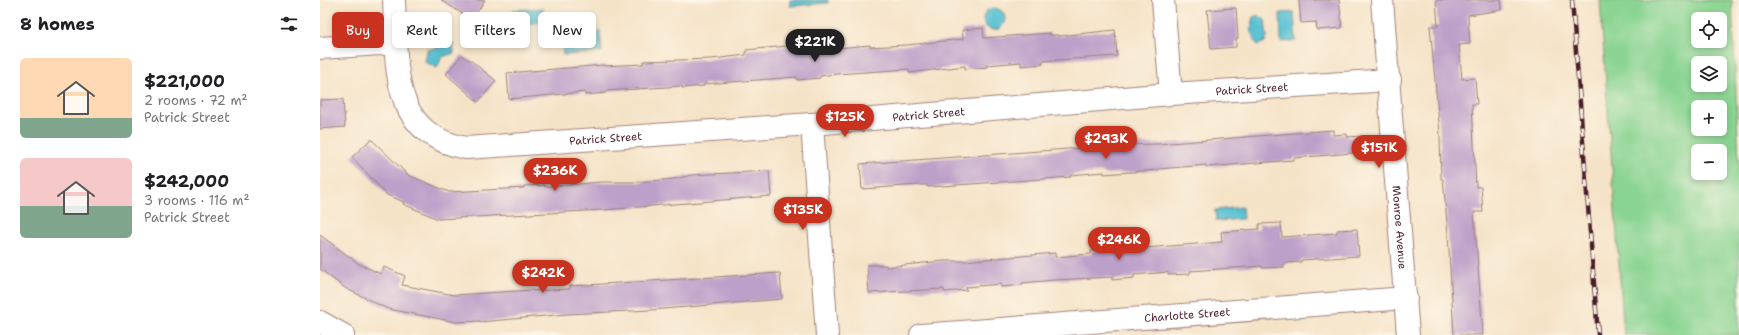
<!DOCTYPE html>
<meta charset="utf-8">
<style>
:root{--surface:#fff;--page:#f2f2f2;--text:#202124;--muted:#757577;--accent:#c8321e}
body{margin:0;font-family:"Shantell Sans",sans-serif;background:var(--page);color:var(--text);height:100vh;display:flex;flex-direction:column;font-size:15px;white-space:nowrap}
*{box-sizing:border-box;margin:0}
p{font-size:13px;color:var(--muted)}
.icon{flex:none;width:22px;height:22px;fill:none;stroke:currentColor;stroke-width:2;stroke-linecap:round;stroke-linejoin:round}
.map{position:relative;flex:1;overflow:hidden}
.sheet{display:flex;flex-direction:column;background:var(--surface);width:320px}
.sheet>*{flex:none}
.guide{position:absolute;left:12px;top:12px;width:380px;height:36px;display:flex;gap:8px}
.tools{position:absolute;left:1371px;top:12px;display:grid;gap:8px}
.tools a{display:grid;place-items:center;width:36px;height:36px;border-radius:6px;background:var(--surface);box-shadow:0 2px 6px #0003;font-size:20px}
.price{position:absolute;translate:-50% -34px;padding:0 9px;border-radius:14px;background:var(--accent);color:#fff;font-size:13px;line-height:26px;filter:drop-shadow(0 1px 2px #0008)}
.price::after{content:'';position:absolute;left:50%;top:24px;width:12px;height:9px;margin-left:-6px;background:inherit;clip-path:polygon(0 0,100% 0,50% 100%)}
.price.active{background:#222;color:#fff}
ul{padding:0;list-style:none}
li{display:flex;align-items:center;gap:12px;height:100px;padding:0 20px}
li span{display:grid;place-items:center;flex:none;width:112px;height:80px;border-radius:6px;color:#555}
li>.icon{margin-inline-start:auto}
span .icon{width:48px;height:48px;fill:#fffc;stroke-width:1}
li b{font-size:17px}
h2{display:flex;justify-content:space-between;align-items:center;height:48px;padding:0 20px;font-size:17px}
.tag{padding:0 14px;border-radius:6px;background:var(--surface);box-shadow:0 2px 6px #0003;font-size:14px;line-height:36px}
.tag.active{background:var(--accent);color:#fff}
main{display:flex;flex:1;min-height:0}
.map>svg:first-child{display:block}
</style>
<main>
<section class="sheet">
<h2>8 homes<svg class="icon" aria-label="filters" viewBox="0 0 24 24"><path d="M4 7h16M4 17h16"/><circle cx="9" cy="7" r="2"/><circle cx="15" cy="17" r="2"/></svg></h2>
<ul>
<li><span style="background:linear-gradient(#ffd9b3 75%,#7fa58c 0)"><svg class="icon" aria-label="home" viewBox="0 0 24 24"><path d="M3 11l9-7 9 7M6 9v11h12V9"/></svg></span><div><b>$221,000</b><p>2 rooms · 72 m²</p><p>Patrick Street</p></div></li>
<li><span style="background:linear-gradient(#f6c9c9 60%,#7fa58c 0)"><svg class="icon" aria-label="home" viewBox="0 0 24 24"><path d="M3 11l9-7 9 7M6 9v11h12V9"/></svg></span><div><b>$242,000</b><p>3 rooms · 116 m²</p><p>Patrick Street</p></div></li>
</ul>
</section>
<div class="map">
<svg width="1419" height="335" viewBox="0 0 1419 335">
<rect width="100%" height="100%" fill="#fcf5e5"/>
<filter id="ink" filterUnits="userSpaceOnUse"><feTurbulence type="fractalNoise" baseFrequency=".025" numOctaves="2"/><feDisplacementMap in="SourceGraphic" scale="8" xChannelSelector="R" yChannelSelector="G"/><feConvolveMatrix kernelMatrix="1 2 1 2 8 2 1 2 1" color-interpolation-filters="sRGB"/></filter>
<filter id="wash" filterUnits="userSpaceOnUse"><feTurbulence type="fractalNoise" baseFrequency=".012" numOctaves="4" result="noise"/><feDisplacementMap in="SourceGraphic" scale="16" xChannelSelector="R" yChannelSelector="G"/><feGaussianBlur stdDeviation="0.9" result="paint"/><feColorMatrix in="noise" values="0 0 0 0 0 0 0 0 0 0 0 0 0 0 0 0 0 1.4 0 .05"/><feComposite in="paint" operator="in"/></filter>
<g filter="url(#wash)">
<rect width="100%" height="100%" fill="#f5e3c8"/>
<path fill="#89d492" stroke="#6a7a5e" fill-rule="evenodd" d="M1280 0H1412L1419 161V335H1304ZM1378 19H1400V41H1378ZM1378 63H1400V85H1378ZM1378 107H1400V129H1378ZM1378 151H1400V173H1378Z"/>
<g fill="#56c0d1" stroke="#50707e">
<path d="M470 0H508V3L470 6Z"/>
<circle cx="674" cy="19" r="11"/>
<path d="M223 8 224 22 193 25V10Z"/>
<path d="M974 12 976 41 961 42 960 13Z"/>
<path d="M938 15 945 20 947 37 945 42 938 45C931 40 930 24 933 17Z"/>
<path d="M280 31 282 52 243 55 241 34Z"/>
<path d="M127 43H133L134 53 122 57 117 68 105 62 107 50 119 47Z"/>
<path d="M922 207 923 219 896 221 895 210Z"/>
</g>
<g id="blocks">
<g fill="#bda0c9">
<path d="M121 0H165L152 20Z"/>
<path d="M979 0H1019L1022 28 997 30 996 22 981 23Z"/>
<path d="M1116 0H1181L1182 10 1148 15 1150 44 1139 45 1142 79 1155 78 1157 104H1152L1156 187H1161L1163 212H1154L1163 335H1134L1128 234 1123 179H1121L1120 134 1110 26H1118Z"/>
<path d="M916 8 918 38 916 39V47L891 49 887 10Z"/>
<path d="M663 28 664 38 730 33V35H739V36L795 30 797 56 723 61V64L701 66V62L667 65V67L645 69V66L589 73V69L517 74 500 76V78L477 80V77L384 84V86L362 88V86L286 91V93L265 95V92L189 99 187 73 284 65V66L323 64V61L392 59 426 55V50L477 45 476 41 494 39 495 50 550 45V47L587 45 643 39 642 30Z"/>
<path d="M142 55 148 60 149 59 176 81 158 102 126 74Z"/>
<path d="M23 99 25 127 0 129V100Z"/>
<path d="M1013 130V135L1027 134V137L1042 136 1043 152 974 158V160L887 167 886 165 838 169V170L784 174V172L750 175 751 177 608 187 607 185H599L542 189 540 164 803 145 838 144Z"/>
<path d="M51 139 88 175 129 192 204 188V186L225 185V187L281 182H316L354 179 372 175 449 171 451 196 283 210 118 219 83 204 84 202 67 195 32 157Z"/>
<path d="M961 223 962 237 1017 233V230L1037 229 1039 256 981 260V262L964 263V267L942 268V266L870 271V274L848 275V272L814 275V278L792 280V277L734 280 702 283 703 285 681 287V284L646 287 647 290 624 292V289L549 293 547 265H566V267L623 261H644L735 253V257L771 254V251L789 249V240L810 239 811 249 902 242 901 232 939 229V224Z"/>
<path d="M0 235 39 264 61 274 64 267 85 276 82 285 134 295 213 290V291L250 289V286L460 273 462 299 331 310 247 314 160 322V321L136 322 68 309 25 288 0 269Z"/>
</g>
</g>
</g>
<g filter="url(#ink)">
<use href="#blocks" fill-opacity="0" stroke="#a0817a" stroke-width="1"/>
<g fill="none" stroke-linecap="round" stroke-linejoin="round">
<g stroke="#a0817a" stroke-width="24">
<g id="minor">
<path id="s1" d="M74 0C77 62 68 134 146 148L492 124 851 94 1070 80"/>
<path d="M843 0 851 94"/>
<path id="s2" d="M1062 0 1088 335"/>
<path d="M0 48 76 43"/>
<path d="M492 124 507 335"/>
<path d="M0 322 23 335"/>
<path id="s3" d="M601 335 1086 298"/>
</g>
</g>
<use href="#minor" stroke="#fff" stroke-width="22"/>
<g stroke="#4a1f2b" stroke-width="4.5">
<path id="rail" d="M1252 0 1278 335"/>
</g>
<use href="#rail" stroke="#fcf5e5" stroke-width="3" stroke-dasharray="9" stroke-linecap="butt"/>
</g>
</g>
<g text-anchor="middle" stroke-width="3" stroke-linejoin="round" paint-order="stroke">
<g font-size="11" fill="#4a1f2b" stroke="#fcf5e5">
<text dy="4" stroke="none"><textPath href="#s1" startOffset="971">Patrick Street</textPath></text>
<text dy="4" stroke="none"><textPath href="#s1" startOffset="647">Patrick Street</textPath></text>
<text dy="4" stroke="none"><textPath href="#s1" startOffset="323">Patrick Street</textPath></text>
<text dy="4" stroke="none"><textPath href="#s2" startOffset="228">Monroe Avenue</textPath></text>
<text dy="4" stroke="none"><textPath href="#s3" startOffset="267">Charlotte Street</textPath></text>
</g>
</g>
</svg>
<div class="tools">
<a><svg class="icon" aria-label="locate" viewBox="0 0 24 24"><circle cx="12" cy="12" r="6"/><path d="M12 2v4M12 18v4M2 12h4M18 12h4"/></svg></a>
<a><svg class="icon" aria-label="layers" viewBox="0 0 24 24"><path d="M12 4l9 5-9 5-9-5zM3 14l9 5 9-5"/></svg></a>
<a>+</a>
<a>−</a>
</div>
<b class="price active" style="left:495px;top:63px">$221K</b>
<b class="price" style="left:525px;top:138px">$125K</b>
<b class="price" style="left:786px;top:160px">$293K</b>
<b class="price" style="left:1059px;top:169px">$151K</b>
<b class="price" style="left:235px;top:192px">$236K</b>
<b class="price" style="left:483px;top:231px">$135K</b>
<b class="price" style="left:799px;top:261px">$246K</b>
<b class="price" style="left:223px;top:294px">$242K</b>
<div class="guide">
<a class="tag active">Buy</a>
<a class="tag">Rent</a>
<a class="tag">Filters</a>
<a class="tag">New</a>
</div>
</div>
</main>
